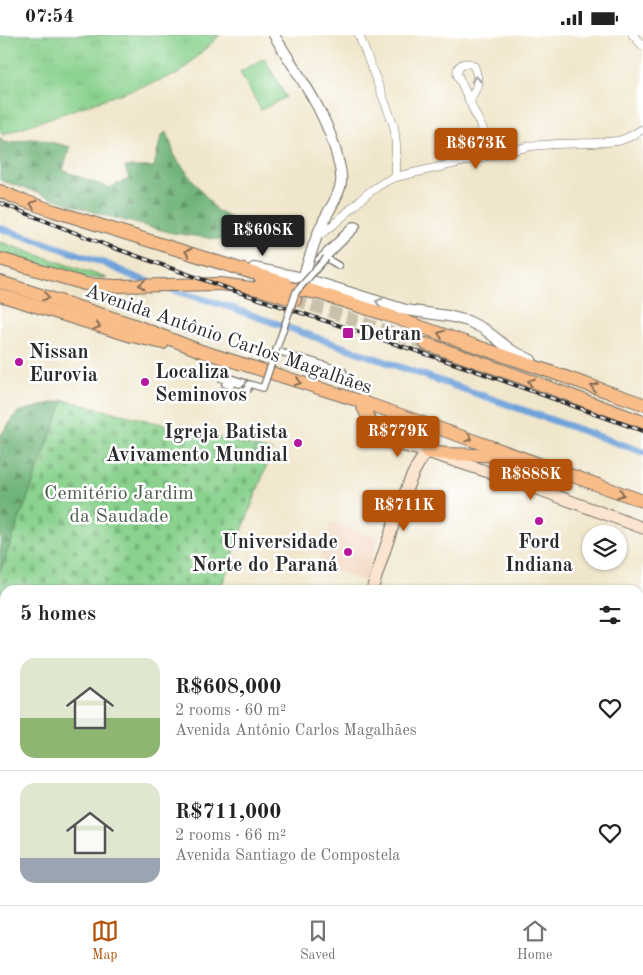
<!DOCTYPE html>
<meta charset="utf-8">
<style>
:root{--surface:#fff;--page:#f6f6f6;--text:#222;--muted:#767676;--line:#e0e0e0;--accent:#b45309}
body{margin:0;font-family:"Old Standard TT",serif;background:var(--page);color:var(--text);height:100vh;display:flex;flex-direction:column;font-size:19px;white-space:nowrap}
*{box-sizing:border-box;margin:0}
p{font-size:16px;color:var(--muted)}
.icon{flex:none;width:28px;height:28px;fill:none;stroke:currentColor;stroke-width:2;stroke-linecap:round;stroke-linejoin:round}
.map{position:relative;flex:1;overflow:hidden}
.panel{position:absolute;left:0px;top:550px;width:644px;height:320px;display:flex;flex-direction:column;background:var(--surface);border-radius:15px 15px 0 0;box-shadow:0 1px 4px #0004}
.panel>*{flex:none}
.buttons{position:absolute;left:582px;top:490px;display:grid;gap:10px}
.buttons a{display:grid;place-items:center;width:45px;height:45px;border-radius:50%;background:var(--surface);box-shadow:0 1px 4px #0004;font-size:25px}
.price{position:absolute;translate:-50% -42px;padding:0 11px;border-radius:5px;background:var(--accent);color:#fff;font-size:16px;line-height:32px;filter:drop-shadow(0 1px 2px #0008)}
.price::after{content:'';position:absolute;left:50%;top:30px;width:15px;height:11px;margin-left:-8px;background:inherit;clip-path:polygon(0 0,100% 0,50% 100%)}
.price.on{background:#222;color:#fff}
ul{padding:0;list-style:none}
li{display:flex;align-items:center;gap:15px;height:125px;padding:0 20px}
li+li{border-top:1px solid var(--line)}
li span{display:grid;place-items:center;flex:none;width:140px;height:100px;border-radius:15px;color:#555}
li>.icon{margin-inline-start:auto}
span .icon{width:60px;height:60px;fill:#fffc;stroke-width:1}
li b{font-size:21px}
h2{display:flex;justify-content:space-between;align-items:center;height:60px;padding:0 20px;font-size:21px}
.status{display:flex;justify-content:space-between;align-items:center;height:35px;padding:0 25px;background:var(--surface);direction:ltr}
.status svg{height:14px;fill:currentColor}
.tabs{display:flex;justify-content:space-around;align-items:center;height:70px;border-top:1px solid var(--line);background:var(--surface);font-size:14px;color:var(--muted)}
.tabs a{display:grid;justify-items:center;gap:2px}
.tabs .on{color:var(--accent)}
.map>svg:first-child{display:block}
</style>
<div class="status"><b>07:54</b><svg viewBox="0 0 49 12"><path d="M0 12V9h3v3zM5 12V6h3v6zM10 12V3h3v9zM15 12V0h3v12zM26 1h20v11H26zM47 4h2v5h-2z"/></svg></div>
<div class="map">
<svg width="643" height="870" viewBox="0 0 643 870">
<defs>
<pattern id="grass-tufts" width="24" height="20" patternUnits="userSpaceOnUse" patternTransform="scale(1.25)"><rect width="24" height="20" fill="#8ad28e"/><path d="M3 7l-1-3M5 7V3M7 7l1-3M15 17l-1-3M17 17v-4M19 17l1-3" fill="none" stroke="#77b47b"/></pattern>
<pattern id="forest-firs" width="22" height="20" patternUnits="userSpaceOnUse" patternTransform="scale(1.25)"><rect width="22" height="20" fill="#6fb479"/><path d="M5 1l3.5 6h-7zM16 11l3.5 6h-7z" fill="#5b9363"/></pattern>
<pattern id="cemetery-stones" width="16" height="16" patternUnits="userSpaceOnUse" patternTransform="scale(1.25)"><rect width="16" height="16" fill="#8ad28e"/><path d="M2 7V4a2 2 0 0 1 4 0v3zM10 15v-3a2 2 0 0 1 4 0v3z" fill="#77b47b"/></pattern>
</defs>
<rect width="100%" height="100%" fill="#fff"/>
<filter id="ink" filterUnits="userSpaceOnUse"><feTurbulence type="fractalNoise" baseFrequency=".02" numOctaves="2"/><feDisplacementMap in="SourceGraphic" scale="10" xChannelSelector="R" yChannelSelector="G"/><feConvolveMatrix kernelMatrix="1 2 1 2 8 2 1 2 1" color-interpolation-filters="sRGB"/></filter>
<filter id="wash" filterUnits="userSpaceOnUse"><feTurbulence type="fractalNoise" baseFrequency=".0096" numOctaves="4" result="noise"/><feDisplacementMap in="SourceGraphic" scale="20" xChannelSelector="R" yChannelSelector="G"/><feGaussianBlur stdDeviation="1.12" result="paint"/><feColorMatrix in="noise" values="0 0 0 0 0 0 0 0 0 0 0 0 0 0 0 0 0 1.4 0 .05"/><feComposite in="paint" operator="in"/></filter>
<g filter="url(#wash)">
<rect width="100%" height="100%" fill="#f0e6cb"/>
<path fill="#f2d5be" d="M330 488 378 503 365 546 317 531Z"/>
<g fill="url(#grass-tufts)" stroke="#5a7e5c">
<path d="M0 0H220L178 39 3 99 0 96Z"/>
<path d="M0 207 107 243H85L0 217Z"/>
</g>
<g fill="url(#forest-firs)" stroke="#4d7052">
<path d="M167 96 175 122 216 175 275 207H237L173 198 103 180 0 145V102L6 108 35 103 70 112 63 135 109 153 129 144 125 132H154L161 101Z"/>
<path d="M64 365 0 537V401L18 377Z"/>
<path d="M639 593 643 595V654L640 663 643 665V754H639Z"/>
<path d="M0 835 5 838V865H32V870H0Z"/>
<path d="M418 865H481L480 870H417Z"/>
<path d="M544 865H586L585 870H546Z"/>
</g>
<path fill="url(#cemetery-stones)" stroke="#5a7e5c" d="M64 365 272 416 220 555H5V838L0 835V537Z"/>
<g fill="#8ad28e" stroke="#5a7e5c">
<path d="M264 23 286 62 261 75 240 37Z"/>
<path d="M95 865H196L200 867 198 870H92Z"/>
</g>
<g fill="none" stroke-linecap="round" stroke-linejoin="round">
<g stroke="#6ea2da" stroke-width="7">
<path d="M0 193 104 228 137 243 150 247"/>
<path d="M170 254 229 272 643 417"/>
</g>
</g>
</g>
<g filter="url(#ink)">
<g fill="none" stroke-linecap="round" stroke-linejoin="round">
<path stroke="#c9c1ab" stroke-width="12" stroke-dasharray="12 6" stroke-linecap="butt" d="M295 265 426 309"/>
<g stroke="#706c63" stroke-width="8">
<g id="pedestrian">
<path d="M318 225 353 190H355L357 191 356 193 326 223 339 231"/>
<path d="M276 315 341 340 344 339 343 336 301 323"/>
<path d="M225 349 231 351"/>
<path d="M240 349 201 337 200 335 203 334 249 349"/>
</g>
</g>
<g stroke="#706c63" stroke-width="9">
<g id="minor">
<path d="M359 0 394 91 396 109V142"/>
<path d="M633 0 643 11"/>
<path d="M469 65C478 53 480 45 474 31 465 25 455 30 458 41 471 67 480 95 497 119"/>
<path d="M317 201C346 185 364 153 396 142L531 111 556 109 594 108 618 106 627 103 643 94"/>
</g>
</g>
<g stroke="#706c63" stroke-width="12">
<g id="tertiary">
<path d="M274 0C298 40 328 79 338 125 340 132 342 140 341 148 339 162 328 176 322 189 314 206 309 225 303 243"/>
<path d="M254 233 303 243 406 275 448 281 468 286 484 294 511 315 531 325"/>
</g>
</g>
<g stroke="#706c63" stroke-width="13">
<g id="secondary">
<path d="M389 407 427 417 516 446 643 493"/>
<path d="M372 555C381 526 390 497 401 469 408 450 414 432 427 417"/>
<path d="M219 870 222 865"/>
</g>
</g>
<g stroke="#706c63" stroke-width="14">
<g id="primary">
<path d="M0 156 16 163 54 176 285 248"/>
<path d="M309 255 384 279 643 369"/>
</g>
</g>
<g stroke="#706c63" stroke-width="14">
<g id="trunk">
<path d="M0 224 85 249 116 251 221 249 258 254 295 265"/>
<path d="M0 247 134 290 201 316 360 366 469 404 643 466"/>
<path d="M261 248 318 258"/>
<path d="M0 260 132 301 163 308"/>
<path d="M426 309C499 333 571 361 643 387"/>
<path d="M360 366 373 392 389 407"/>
<path d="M427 417 449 419 505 421"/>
</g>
</g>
<use href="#pedestrian" stroke="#fff" stroke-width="5.5"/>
<use href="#minor" stroke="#fff" stroke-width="8"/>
<use href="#tertiary" stroke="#fff" stroke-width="10"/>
<use href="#secondary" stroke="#fce5d0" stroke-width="11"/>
<use href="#primary" stroke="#f8bd89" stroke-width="12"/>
<use href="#trunk" stroke="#f8bd89" stroke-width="12"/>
<g stroke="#2b2b2b" stroke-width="4">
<path id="rail" d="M0 168 106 210 232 255 465 332 643 396"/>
</g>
<use href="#rail" stroke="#fff" stroke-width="2" stroke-dasharray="5.5" stroke-linecap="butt"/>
<g stroke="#706c63" stroke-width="8" stroke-linecap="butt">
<path id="pedestrian-bridge" d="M247 357 249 349 263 353 296 257 326 223"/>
</g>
<use href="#pedestrian-bridge" stroke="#fff" stroke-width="5.5"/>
</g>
<defs><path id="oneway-chevron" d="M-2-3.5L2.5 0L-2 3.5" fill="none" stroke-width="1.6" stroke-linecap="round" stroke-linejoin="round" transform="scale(1.25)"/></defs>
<g stroke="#a0a0a0">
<use href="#oneway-chevron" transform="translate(476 44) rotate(-93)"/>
<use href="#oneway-chevron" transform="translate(379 267) rotate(-163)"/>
</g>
<g stroke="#876d55">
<use href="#oneway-chevron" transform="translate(33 169) rotate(-161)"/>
<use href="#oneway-chevron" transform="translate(188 217) rotate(-162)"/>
<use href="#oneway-chevron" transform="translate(142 250) rotate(178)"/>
<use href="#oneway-chevron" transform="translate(46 262) rotate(18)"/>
<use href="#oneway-chevron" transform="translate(97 291) rotate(17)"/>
<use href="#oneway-chevron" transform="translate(441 299) rotate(-161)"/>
<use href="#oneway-chevron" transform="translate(298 347) rotate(18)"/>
<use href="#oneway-chevron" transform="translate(531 347) rotate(-159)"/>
<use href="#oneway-chevron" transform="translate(594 352) rotate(-160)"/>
<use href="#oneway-chevron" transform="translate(469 403) rotate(19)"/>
<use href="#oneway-chevron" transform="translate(621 459) rotate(20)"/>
</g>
</g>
<g fill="#b5179e" stroke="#fff" stroke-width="2">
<rect x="342" y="292" width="12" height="12" rx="2.5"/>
<circle cx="19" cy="327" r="5"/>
<circle cx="145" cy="347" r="5"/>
<circle cx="298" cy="408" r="5"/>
<circle cx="539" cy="486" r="5"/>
<circle cx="348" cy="517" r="5"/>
</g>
<g text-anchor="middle" stroke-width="5" stroke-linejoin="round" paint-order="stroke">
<g font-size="20" font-weight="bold" fill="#2b2b2b" stroke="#fff" text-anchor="start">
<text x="359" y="305">Detran</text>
<text x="29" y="323">Nissan<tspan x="29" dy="23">Eurovia</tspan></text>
<text x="155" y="343">Localiza<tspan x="155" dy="23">Seminovos</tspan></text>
<text x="288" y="403" text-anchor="end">Igreja Batista<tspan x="288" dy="23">Avivamento Mundial</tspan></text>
<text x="338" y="513" text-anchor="end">Universidade<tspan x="338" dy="23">Norte do Paraná</tspan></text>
<text x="539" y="513" text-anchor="middle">Ford<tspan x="539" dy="23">Indiana</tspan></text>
</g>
<g font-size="20" fill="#2b2b2b" stroke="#fff">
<text transform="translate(229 303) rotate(19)" y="7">Avenida Antônio Carlos Magalhães</text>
</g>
<g font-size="20" fill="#485d49" stroke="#fff">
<text x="119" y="464">Cemitério Jardim<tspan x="119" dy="23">da Saudade</tspan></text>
</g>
</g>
</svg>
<div class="buttons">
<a><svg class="icon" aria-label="layers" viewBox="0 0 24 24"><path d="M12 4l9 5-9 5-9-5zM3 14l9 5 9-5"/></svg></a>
</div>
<b class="price" style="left:476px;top:135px">R$673K</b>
<b class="price on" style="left:263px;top:222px">R$608K</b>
<b class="price" style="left:398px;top:423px">R$779K</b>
<b class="price" style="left:531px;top:466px">R$888K</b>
<b class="price" style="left:404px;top:497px">R$711K</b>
<section class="panel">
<h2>5 homes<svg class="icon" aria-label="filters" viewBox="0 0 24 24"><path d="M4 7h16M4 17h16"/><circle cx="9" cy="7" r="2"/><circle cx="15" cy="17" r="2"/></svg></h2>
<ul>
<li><span style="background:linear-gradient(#dfe7d0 60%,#8fb573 0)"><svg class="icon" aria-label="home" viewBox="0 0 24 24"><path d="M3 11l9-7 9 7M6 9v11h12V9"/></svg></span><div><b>R$608,000</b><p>2 rooms · 60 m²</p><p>Avenida Antônio Carlos Magalhães</p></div><svg class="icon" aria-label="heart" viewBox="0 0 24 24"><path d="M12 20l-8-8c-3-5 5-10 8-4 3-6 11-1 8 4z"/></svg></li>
<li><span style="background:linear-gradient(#dfe7d0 75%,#9aa5b1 0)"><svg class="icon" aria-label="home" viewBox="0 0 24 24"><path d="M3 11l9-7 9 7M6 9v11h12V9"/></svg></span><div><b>R$711,000</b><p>2 rooms · 66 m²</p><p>Avenida Santiago de Compostela</p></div><svg class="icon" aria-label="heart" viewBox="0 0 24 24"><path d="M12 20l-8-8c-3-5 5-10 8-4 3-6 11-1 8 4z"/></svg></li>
</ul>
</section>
</div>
<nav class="tabs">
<a class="on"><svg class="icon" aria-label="map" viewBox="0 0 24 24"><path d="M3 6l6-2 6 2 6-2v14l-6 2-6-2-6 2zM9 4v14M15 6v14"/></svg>Map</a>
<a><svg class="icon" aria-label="saved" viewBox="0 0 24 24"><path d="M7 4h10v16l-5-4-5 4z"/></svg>Saved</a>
<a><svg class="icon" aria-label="home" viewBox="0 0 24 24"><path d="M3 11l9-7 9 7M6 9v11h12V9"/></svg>Home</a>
</nav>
